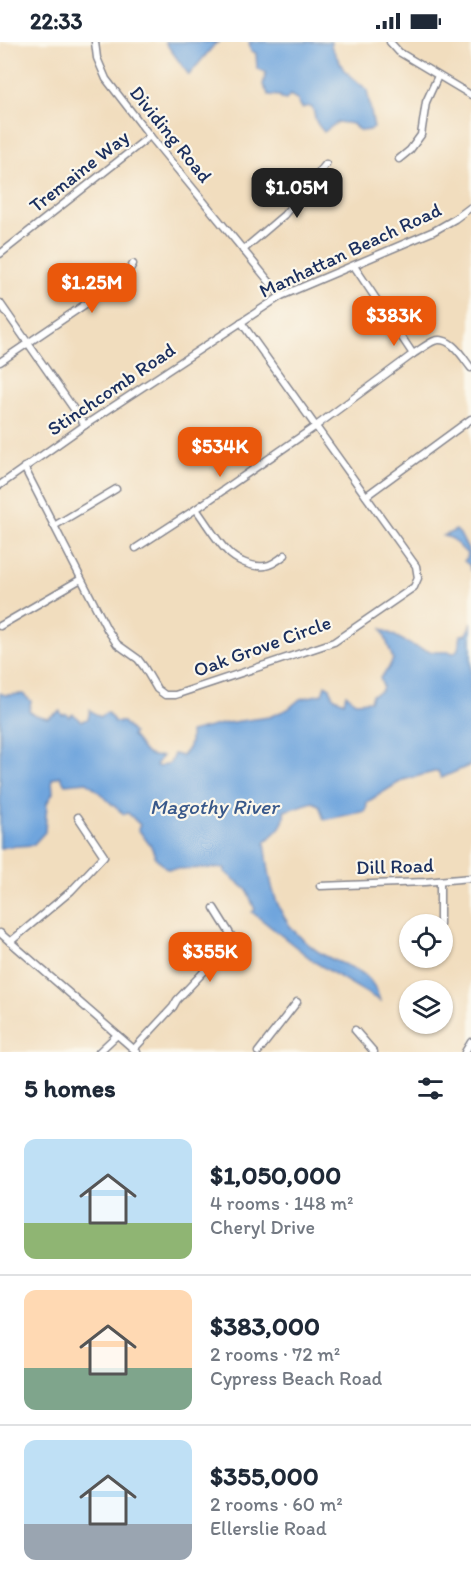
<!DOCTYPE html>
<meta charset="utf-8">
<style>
:root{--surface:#fff;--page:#f6f6f7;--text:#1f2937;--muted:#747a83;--line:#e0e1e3;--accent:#ea580c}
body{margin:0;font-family:Itim,sans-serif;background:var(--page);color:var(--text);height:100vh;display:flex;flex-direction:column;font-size:22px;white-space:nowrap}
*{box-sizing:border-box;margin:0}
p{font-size:20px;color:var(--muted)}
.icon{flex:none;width:33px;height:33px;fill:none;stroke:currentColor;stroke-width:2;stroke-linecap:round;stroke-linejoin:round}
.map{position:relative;height:1010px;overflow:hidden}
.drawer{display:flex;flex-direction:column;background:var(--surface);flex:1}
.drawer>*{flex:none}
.buttons{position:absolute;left:399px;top:872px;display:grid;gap:12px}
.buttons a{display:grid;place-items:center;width:54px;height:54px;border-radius:50%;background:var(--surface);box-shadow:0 2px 4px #0004;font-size:30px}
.price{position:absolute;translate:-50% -51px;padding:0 14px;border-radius:12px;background:var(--accent);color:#fff;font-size:20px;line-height:39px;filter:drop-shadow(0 2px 3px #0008)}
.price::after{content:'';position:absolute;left:50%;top:36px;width:18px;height:14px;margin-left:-9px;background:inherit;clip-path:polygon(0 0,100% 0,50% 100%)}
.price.active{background:#222;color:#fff}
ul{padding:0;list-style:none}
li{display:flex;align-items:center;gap:18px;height:150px;padding:0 24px}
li+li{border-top:2px solid var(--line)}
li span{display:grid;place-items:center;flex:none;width:168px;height:120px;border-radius:12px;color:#555}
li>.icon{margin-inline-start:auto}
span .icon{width:72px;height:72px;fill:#fffc;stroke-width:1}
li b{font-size:26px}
h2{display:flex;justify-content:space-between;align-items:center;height:72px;padding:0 24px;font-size:26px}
.status{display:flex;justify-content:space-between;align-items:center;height:42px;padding:0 30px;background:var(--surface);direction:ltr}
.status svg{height:16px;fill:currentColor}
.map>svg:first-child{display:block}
</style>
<div class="status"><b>22:33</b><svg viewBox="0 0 49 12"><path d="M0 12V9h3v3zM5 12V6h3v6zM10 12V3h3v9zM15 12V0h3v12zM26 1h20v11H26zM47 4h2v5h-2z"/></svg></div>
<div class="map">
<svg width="471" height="1010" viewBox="0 0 471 1010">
<rect width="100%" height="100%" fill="#fbf7ec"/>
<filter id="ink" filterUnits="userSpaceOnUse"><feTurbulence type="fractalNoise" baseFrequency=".0167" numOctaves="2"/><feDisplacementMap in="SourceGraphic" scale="12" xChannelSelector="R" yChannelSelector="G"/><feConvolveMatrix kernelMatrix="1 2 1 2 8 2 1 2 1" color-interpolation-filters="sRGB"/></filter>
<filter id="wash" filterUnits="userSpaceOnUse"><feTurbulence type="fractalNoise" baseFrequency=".008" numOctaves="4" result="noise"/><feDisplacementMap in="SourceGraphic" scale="24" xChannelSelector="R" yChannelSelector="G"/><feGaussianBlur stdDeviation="1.35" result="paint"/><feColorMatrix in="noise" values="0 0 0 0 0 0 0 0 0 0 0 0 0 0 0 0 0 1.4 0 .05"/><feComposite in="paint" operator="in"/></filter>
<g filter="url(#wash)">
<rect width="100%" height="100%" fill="#f1ddbe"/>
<g fill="#6fa5dd" stroke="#456a9e" stroke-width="1.5">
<path d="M165 0H220L215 2 189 33Z"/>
<path d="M249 0H331V4L344 28 367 48 374 86C366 90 358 90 353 82L338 80 324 90C322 87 319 85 317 81 312 73 317 60 302 66L297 57 290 53 286 58 281 57 280 54 269 53 263 43 266 30 257 27 256 11 251 9Z"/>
<path d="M456 488 460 492 471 514V529L469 523 464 519 467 516V512L451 496 443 494Z"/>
<path d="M471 580V723L441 736 438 729 403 738 367 760 366 769 324 778 319 763 313 760 284 769C287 783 274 791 265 800 269 831 271 858 290 884 296 892 313 907 322 912 347 927 371 924 380 959L316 921 252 870 255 868 247 848 225 830V826L167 827 156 816 150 802H149L138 787 140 783 128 771 124 772C111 763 100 750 87 740L65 742 60 734 52 737 53 751 47 761 45 790 33 803 5 805 0 807V651L5 653 23 652 31 659 29 669 35 673 48 676 60 669 62 673 67 672 69 675 73 672 82 679 88 677 90 668 100 675 107 670 115 680H123L133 691 132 694C143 704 142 717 162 714L156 723 159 725 170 721 174 712 181 714C190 707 191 701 190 690L226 681 269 675 288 667 300 657 322 652 325 643 330 646 333 655 344 660 346 652 355 660 370 659 372 653 381 649 383 645 380 636 388 627 393 617 382 587C399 595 415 608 435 610 441 610 447 609 454 611L458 607 461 593 467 592Z"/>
</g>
</g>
<g filter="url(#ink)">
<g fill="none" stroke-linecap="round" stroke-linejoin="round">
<g stroke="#86868e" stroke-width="9">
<g id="minor">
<path d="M95 0 97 16 106 37 150 94 281 254"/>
<path d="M390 0 399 10 471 53"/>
<path d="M399 117 410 108 421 93 426 60 438 34"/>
<path d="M243 208 284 173 326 122"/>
<path d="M0 212 150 94"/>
<path d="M354 224 413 312C420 308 427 302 434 299 451 293 463 316 471 326"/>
<path d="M0 261 85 383"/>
<path d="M0 320 118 240 126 234 133 222"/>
<path d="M24 425 107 587 117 602 138 617 144 625 157 647 165 653H175L334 600 414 545 418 536 416 524 241 280"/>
<path d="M0 443 85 383 281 254 434 189 455 177 471 165"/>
<path d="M366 454 471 377"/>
<path d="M196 467C205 479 216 498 227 509 235 518 252 526 265 524 273 523 280 517 285 513"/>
<path d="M54 484 116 447"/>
<path d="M136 506 196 467 316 384 413 312"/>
<path d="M0 584 81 537"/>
<path d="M440 839V882"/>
<path d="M320 844 425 840 471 836"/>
<path d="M0 891 137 1010"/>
<path d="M10 900 71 849 104 814 78 775"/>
<path d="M355 988 374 1010"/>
<path d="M134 1007 173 965 177 958 234 898 214 866"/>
<path d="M99 1010 117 993"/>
<path d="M258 1010 297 960"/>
<path d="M465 1010 471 1000"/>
</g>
</g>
<use href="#minor" stroke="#fff" stroke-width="6"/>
</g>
</g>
<g text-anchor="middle" stroke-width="4.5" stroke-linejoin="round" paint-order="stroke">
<g font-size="20" fill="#1b2f5e" stroke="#fbf7ec">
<text transform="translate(171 92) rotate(51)" y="7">Dividing Road</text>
<text transform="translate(79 129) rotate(-38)" y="7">Tremaine Way</text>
<text transform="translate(350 208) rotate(-25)" y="7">Manhattan Beach Road</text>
<text transform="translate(111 347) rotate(-34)" y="7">Stinchcomb Road</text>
<text transform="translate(262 604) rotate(-20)" y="7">Oak Grove Circle</text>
<text transform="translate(395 824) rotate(-2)" y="7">Dill Road</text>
</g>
<g font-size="21" font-style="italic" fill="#38588a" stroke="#fbf7ec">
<text x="214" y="772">Magothy River</text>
</g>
</g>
</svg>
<div class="buttons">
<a><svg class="icon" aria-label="locate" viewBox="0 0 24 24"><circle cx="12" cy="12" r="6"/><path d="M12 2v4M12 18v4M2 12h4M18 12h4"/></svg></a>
<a><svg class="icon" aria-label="layers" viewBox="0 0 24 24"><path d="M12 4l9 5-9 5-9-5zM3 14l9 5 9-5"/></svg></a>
</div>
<b class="price active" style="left:297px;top:177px">$1.05M</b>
<b class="price" style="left:92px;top:272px">$1.25M</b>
<b class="price" style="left:394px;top:305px">$383K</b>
<b class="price" style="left:220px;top:436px">$534K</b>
<b class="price" style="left:210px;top:941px">$355K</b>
</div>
<section class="drawer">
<h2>5 homes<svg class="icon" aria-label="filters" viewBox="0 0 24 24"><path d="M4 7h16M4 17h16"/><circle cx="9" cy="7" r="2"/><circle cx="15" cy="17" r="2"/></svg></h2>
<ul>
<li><span style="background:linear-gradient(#bfe0f5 70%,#8fb573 0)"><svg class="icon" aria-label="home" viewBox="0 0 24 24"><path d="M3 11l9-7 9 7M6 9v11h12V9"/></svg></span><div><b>$1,050,000</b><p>4 rooms · 148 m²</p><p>Cheryl Drive</p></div></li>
<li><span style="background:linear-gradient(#ffd9b3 65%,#7fa58c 0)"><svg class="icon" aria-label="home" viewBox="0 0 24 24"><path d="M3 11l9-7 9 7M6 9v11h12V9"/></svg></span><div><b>$383,000</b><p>2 rooms · 72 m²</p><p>Cypress Beach Road</p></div></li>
<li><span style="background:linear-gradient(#bfe0f5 70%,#9aa5b1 0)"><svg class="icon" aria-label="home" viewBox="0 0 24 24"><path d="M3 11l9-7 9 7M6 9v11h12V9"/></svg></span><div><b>$355,000</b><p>2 rooms · 60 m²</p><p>Ellerslie Road</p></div></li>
</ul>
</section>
